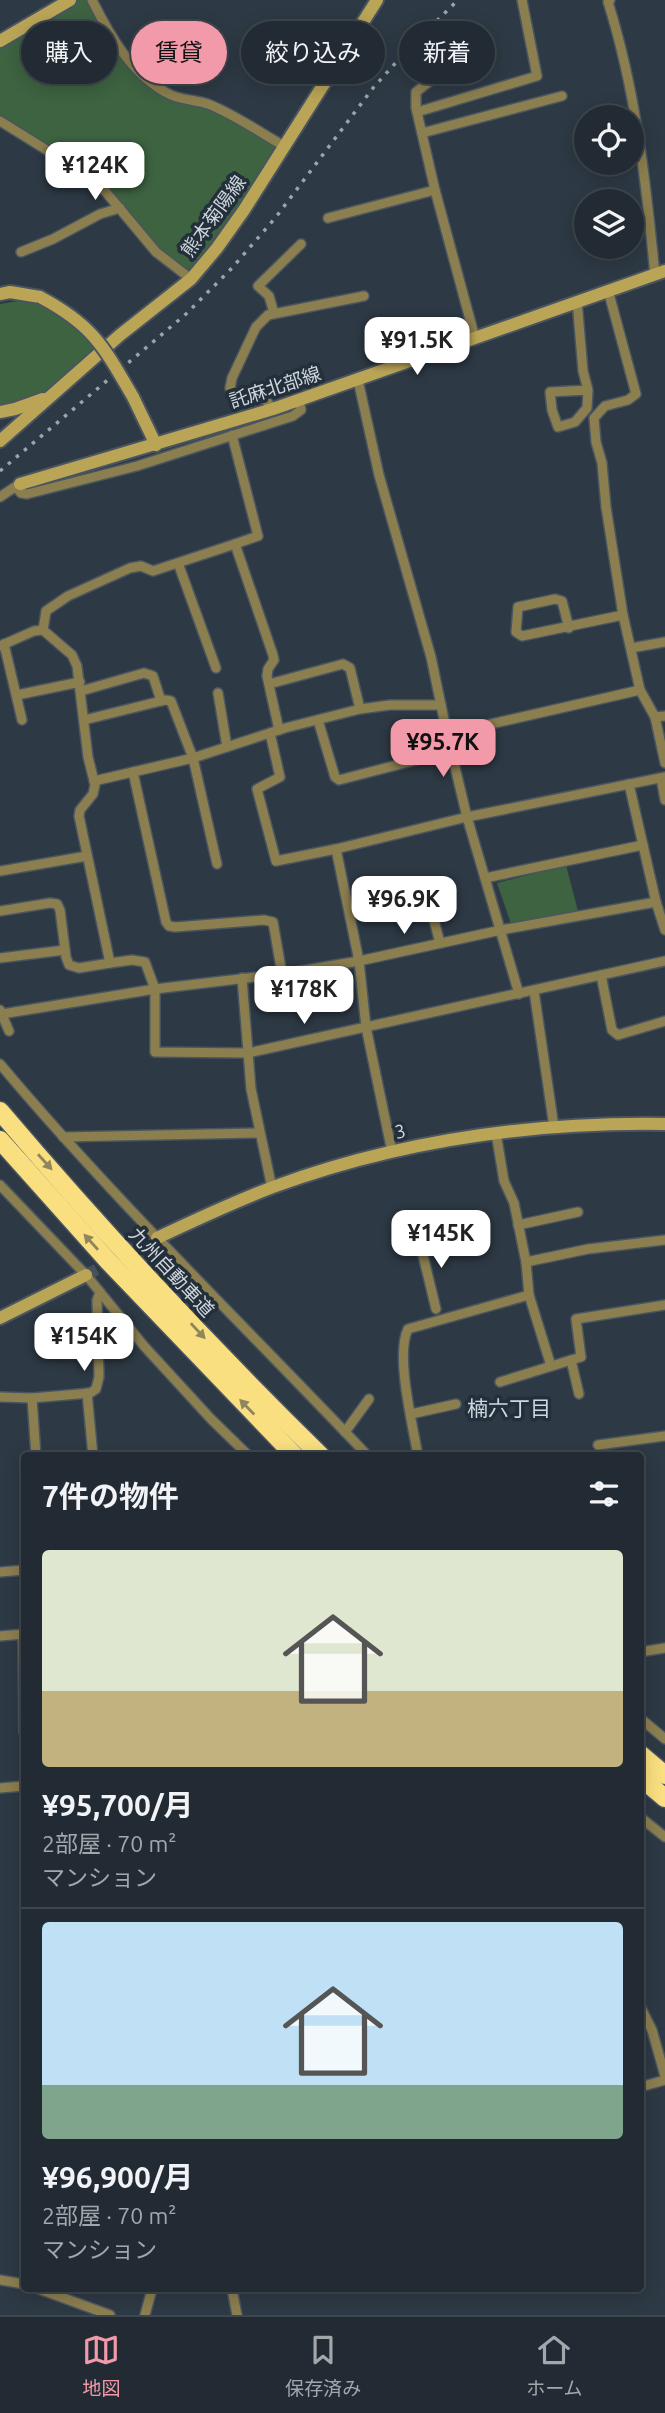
<!DOCTYPE html>
<html lang="ja">
<meta charset="utf-8">
<style>
:root{--surface:#222b33;--page:#2e373f;--text:#f1f3f6;--muted:#a2a7ac;--line:#3f474e;--accent:#f39aaa}
body{margin:0;font-family:Ubuntu,"Noto Sans JP",sans-serif;background:var(--page);color:var(--text);height:100vh;display:flex;flex-direction:column;font-size:26px;white-space:nowrap}
*{box-sizing:border-box;margin:0}
p{font-size:23px;color:var(--muted)}
.icon{flex:none;width:38px;height:38px;fill:none;stroke:currentColor;stroke-width:2;stroke-linecap:round;stroke-linejoin:round}
.map{position:relative;flex:1;overflow:hidden}
.panel{position:absolute;left:21px;top:1452px;width:623px;height:840px;display:flex;flex-direction:column;background:var(--surface);border-radius:7px;box-shadow:0 4px 18px #0003,0 0 0 2px var(--line)}
.panel>*{flex:none}
.hud{position:absolute;left:21px;top:21px;width:623px;height:63px;display:flex;gap:14px}
.buttons{position:absolute;left:574px;top:105px;display:grid;gap:14px}
.buttons a{display:grid;place-items:center;width:70px;height:70px;border-radius:50%;background:var(--surface);box-shadow:0 4px 18px #0003,0 0 0 2px var(--line);font-size:35px}
.price{position:absolute;translate:-50% -60px;padding:0 16px;border-radius:14px;background:#fff;color:#222;font-size:23px;line-height:46px;filter:drop-shadow(0 2px 4px #0008)}
.price::after{content:'';position:absolute;left:50%;top:42px;width:21px;height:16px;margin-left:-10px;background:inherit;clip-path:polygon(0 0,100% 0,50% 100%)}
.price.current{background:var(--accent);color:#111}
ul{padding:0;list-style:none}
li{display:grid;align-content:center;gap:14px;height:371px;padding:0 21px}
li+li{border-top:2px solid var(--line)}
li span{display:grid;place-items:center;height:217px;border-radius:7px;color:#555}
li>.icon{margin-inline-start:auto}
span .icon{width:126px;height:126px;fill:#fffc;stroke-width:1}
li b{font-size:30px}
h2{display:flex;justify-content:space-between;align-items:center;height:84px;padding:0 21px;font-size:30px}
.tag{padding:0 24px;border-radius:32px;background:var(--surface);box-shadow:0 4px 18px #0003,0 0 0 2px var(--line);font-size:24px;line-height:63px}
.tag.current{background:var(--accent);color:#111}
.menu{display:flex;justify-content:space-around;align-items:center;height:98px;border-top:2px solid var(--line);background:var(--surface);font-size:19px;color:var(--muted)}
.menu a{display:grid;justify-items:center;gap:4px}
.menu .current{color:var(--accent)}
.map>svg:first-child{display:block}
</style>
<div class="map">
<svg width="665" height="2315" viewBox="0 0 665 2315">
<rect width="100%" height="100%" fill="#2d3944"/>
<g fill="#3d6341">
<path d="M70 0H92L125 56 163 90 208 105 284 146 191 279 156 252 105 191 0 121V41Z"/>
<path d="M30 299C59 306 79 330 99 350L49 393 8 407 0 404V304Z"/>
<path d="M566 865 578 911 511 924 497 883Z"/>
</g>
<g fill="none" stroke-linecap="round" stroke-linejoin="round">
<path stroke="#45515b" stroke-width="12" stroke-dasharray="12 6" stroke-linecap="butt" d="M86 1275 157 1238"/>
<g stroke="#4a5560" stroke-width="12">
<g id="street">
<path d="M92 0C110 36 133 77 171 95 182 100 196 100 208 104 234 114 259 132 284 146"/>
<path d="M610 0 608 2C636 91 646 183 655 275"/>
<path d="M430 81 416 92V108L435 190 475 338"/>
<path d="M417 112 537 76 522 0"/>
<path d="M0 121 82 172 105 191 156 252 191 279"/>
<path d="M422 133 562 96"/>
<path d="M328 218 435 190"/>
<path d="M21 252 53 239 100 214 120 208"/>
<path d="M608 290 636 394 628 400 605 406 594 418 596 442 602 463 606 507 623 615 640 690 655 717 665 716"/>
<path d="M577 301 583 371 588 390 587 408 575 422 558 427 552 410 550 392 588 390"/>
<path d="M274 313 269 296 258 286 301 244"/>
<path d="M358 380 379 475 431 657 447 734 640 690"/>
<path d="M273 409 264 398 246 402 236 400 230 388 232 378 256 327 268 315 364 296"/>
<path d="M232 435 258 536 235 544 273 655 274 660 268 669 267 676 279 730"/>
<path d="M16 487 21 493 27 494 137 466 293 416 301 410 299 400"/>
<path d="M0 497 18 485"/>
<path d="M178 563 216 668"/>
<path d="M569 628 562 601 555 599 518 607 516 632 522 636 623 615"/>
<path d="M43 630 46 611 68 596 130 568 141 566 153 571 235 544"/>
<path d="M4 644 22 720"/>
<path d="M0 646 34 631 43 630 72 655 77 666 88 757 95 785 93 794 80 810 79 816 110 963 132 960 145 962 155 989V1052L248 1053 665 961"/>
<path d="M631 648 665 642"/>
<path d="M269 684 343 664 350 668 360 709"/>
<path d="M81 691 144 673 153 676 161 701"/>
<path d="M218 693 227 747"/>
<path d="M17 695 80 682"/>
<path d="M655 717 665 763"/>
<path d="M84 720 165 700 171 701 193 758 217 864"/>
<path d="M318 720 335 777 339 780 451 751"/>
<path d="M270 733 280 777 257 789 276 861 336 849"/>
<path d="M447 734 467 817 519 994"/>
<path d="M133 772 166 922 169 926 175 927 264 920 273 922 282 974"/>
<path d="M661 778 665 800"/>
<path d="M94 781 193 758 285 728 360 709 390 705H441"/>
<path d="M629 784 656 902 665 930"/>
<path d="M0 871 87 856"/>
<path d="M485 878 643 845"/>
<path d="M424 882 440 943"/>
<path d="M0 911 50 903 57 904 60 910 66 957 69 965 79 968 110 963"/>
<path d="M0 958 65 950"/>
<path d="M601 975 612 1030 618 1035 665 1021"/>
<path d="M242 978 251 1089 272 1188"/>
<path d="M534 991 554 1127"/>
<path d="M0 1010 9 1031"/>
<path d="M2 1014 155 989 282 974 359 961 501 930 656 902"/>
<path d="M0 1064C115 1201 245 1326 368 1456"/>
<path d="M496 1133 504 1181 514 1203 526 1262"/>
<path d="M63 1137 260 1133"/>
<path d="M392 1152 366 1027 359 961 336 849 467 817 665 777"/>
<path d="M0 1185 86 1275 144 1346 211 1419 249 1456"/>
<path d="M518 1225 578 1212"/>
<path d="M419 1239 436 1309"/>
<path d="M571 1360 579 1394"/>
<path d="M551 1366 529 1295 526 1262 588 1249 665 1240"/>
<path d="M500 1382 581 1357 576 1319 665 1305"/>
<path d="M87 1393 93 1456"/>
<path d="M0 1397 32 1398 90 1393 96 1389 99 1377 97 1300 100 1292"/>
<path d="M32 1398 36 1456"/>
<path d="M411 1414 456 1404"/>
<path d="M345 1432 369 1399"/>
<path d="M598 1445 665 1436"/>
<path d="M418 1456C413 1426 395 1355 408 1329L529 1295"/>
<path d="M0 1572 24 1570"/>
<path d="M23 1634 24 1732"/>
<path d="M0 1636 24 1634"/>
<path d="M640 1652 665 1648"/>
<path d="M640 1718 665 1739"/>
<path d="M0 1788 24 1786"/>
<path d="M640 1817 665 1837"/>
<path d="M640 2006 652 2030 665 2076"/>
<path d="M640 2087 665 2080"/>
<path d="M0 2280 24 2284"/>
<path d="M39 2289 110 2315"/>
<path d="M232 2289 237 2315"/>
<path d="M145 2315 152 2289"/>
</g>
</g>
<g stroke="#4a5560" stroke-width="16">
<g id="secondary">
<path d="M0 41 70 0"/>
<path d="M0 294 10 292 40 297"/>
<path d="M133 397 156 445"/>
<path d="M0 412 15 409 43 399"/>
<path d="M0 441 120 335 191 279 217 248 244 210 377 0"/>
<path d="M20 484 273 409 665 271"/>
<path d="M157 1238C195 1220 234 1202 273 1187 398 1141 533 1122 665 1124"/>
<path d="M0 1318 86 1275"/>
</g>
</g>
<g stroke="#4a5560" stroke-width="21">
<g id="highway">
<path d="M0 1111C102 1231 209 1346 321 1456"/>
<path d="M0 1140 108 1261 295 1456"/>
<path d="M640 1754 665 1775"/>
<path d="M640 1777 665 1798"/>
</g>
</g>
<use href="#street" stroke="#8b7e4f" stroke-width="9"/>
<use href="#secondary" stroke="#baa557" stroke-width="12"/>
<use href="#highway" stroke="#f9df80" stroke-width="18"/>
<path stroke="#9ca4ad" stroke-width="3.5" stroke-dasharray="3.5 7" stroke-linecap="butt" d="M0 471 186 314 232 268 276 217 373 88 409 48 458 0"/>
<g stroke="#4a5560" stroke-width="16" stroke-linecap="butt">
<path id="secondary-bridge" d="M40 297C93 325 104 347 133 397"/>
</g>
<use href="#secondary-bridge" stroke="#baa557" stroke-width="12"/>
</g>
<defs><path id="oneway-solid" d="M-6-.8H1V-3.2L6.5 0L1 3.2V.8H-6Z" transform="scale(1.75)"/></defs>
<g fill="#8e875d">
<use href="#oneway-solid" transform="translate(45 1162) rotate(48)"/>
<use href="#oneway-solid" transform="translate(91 1242) rotate(-132)"/>
<use href="#oneway-solid" transform="translate(198 1331) rotate(47)"/>
<use href="#oneway-solid" transform="translate(247 1407) rotate(-134)"/>
</g>
<g text-anchor="middle" stroke-width="7" stroke-linejoin="round" paint-order="stroke">
<g font-size="19" fill="#d0d7de" stroke="#232f3a">
<text transform="translate(213 216) rotate(-54)" y="7">熊本菊陽線</text>
<text transform="translate(275 387) rotate(-18)" y="7">託麻北部線</text>
<text transform="translate(400 1131) rotate(-12)" y="7">3</text>
<text transform="translate(172 1272) rotate(47)" y="7">九州自動車道</text>
</g>
<g font-size="21" fill="#d0d7de" stroke="#232f3a">
<text x="509" y="1416">楠六丁目</text>
</g>
</g>
</svg>
<div class="buttons">
<a><svg class="icon" aria-label="locate" viewBox="0 0 24 24"><circle cx="12" cy="12" r="6"/><path d="M12 2v4M12 18v4M2 12h4M18 12h4"/></svg></a>
<a><svg class="icon" aria-label="layers" viewBox="0 0 24 24"><path d="M12 4l9 5-9 5-9-5zM3 14l9 5 9-5"/></svg></a>
</div>
<b class="price" style="left:95px;top:202px">¥124K</b>
<b class="price" style="left:417px;top:377px">¥91.5K</b>
<b class="price current" style="left:443px;top:779px">¥95.7K</b>
<b class="price" style="left:404px;top:936px">¥96.9K</b>
<b class="price" style="left:304px;top:1026px">¥178K</b>
<b class="price" style="left:441px;top:1270px">¥145K</b>
<b class="price" style="left:84px;top:1373px">¥154K</b>
<div class="hud">
<a class="tag">購入</a>
<a class="tag current">賃貸</a>
<a class="tag">絞り込み</a>
<a class="tag">新着</a>
</div>
<section class="panel">
<h2>7件の物件<svg class="icon" aria-label="filters" viewBox="0 0 24 24"><path d="M4 7h16M4 17h16"/><circle cx="9" cy="7" r="2"/><circle cx="15" cy="17" r="2"/></svg></h2>
<ul>
<li><span style="background:linear-gradient(#dfe7d0 65%,#c2b280 0)"><svg class="icon" aria-label="home" viewBox="0 0 24 24"><path d="M3 11l9-7 9 7M6 9v11h12V9"/></svg></span><div><b>¥95,700/月</b><p>2部屋 · 70 m²</p><p>マンション</p></div></li>
<li><span style="background:linear-gradient(#bfe0f5 75%,#7fa58c 0)"><svg class="icon" aria-label="home" viewBox="0 0 24 24"><path d="M3 11l9-7 9 7M6 9v11h12V9"/></svg></span><div><b>¥96,900/月</b><p>2部屋 · 70 m²</p><p>マンション</p></div></li>
</ul>
</section>
</div>
<nav class="menu">
<a class="current"><svg class="icon" aria-label="map" viewBox="0 0 24 24"><path d="M3 6l6-2 6 2 6-2v14l-6 2-6-2-6 2zM9 4v14M15 6v14"/></svg>地図</a>
<a><svg class="icon" aria-label="saved" viewBox="0 0 24 24"><path d="M7 4h10v16l-5-4-5 4z"/></svg>保存済み</a>
<a><svg class="icon" aria-label="home" viewBox="0 0 24 24"><path d="M3 11l9-7 9 7M6 9v11h12V9"/></svg>ホーム</a>
</nav>
